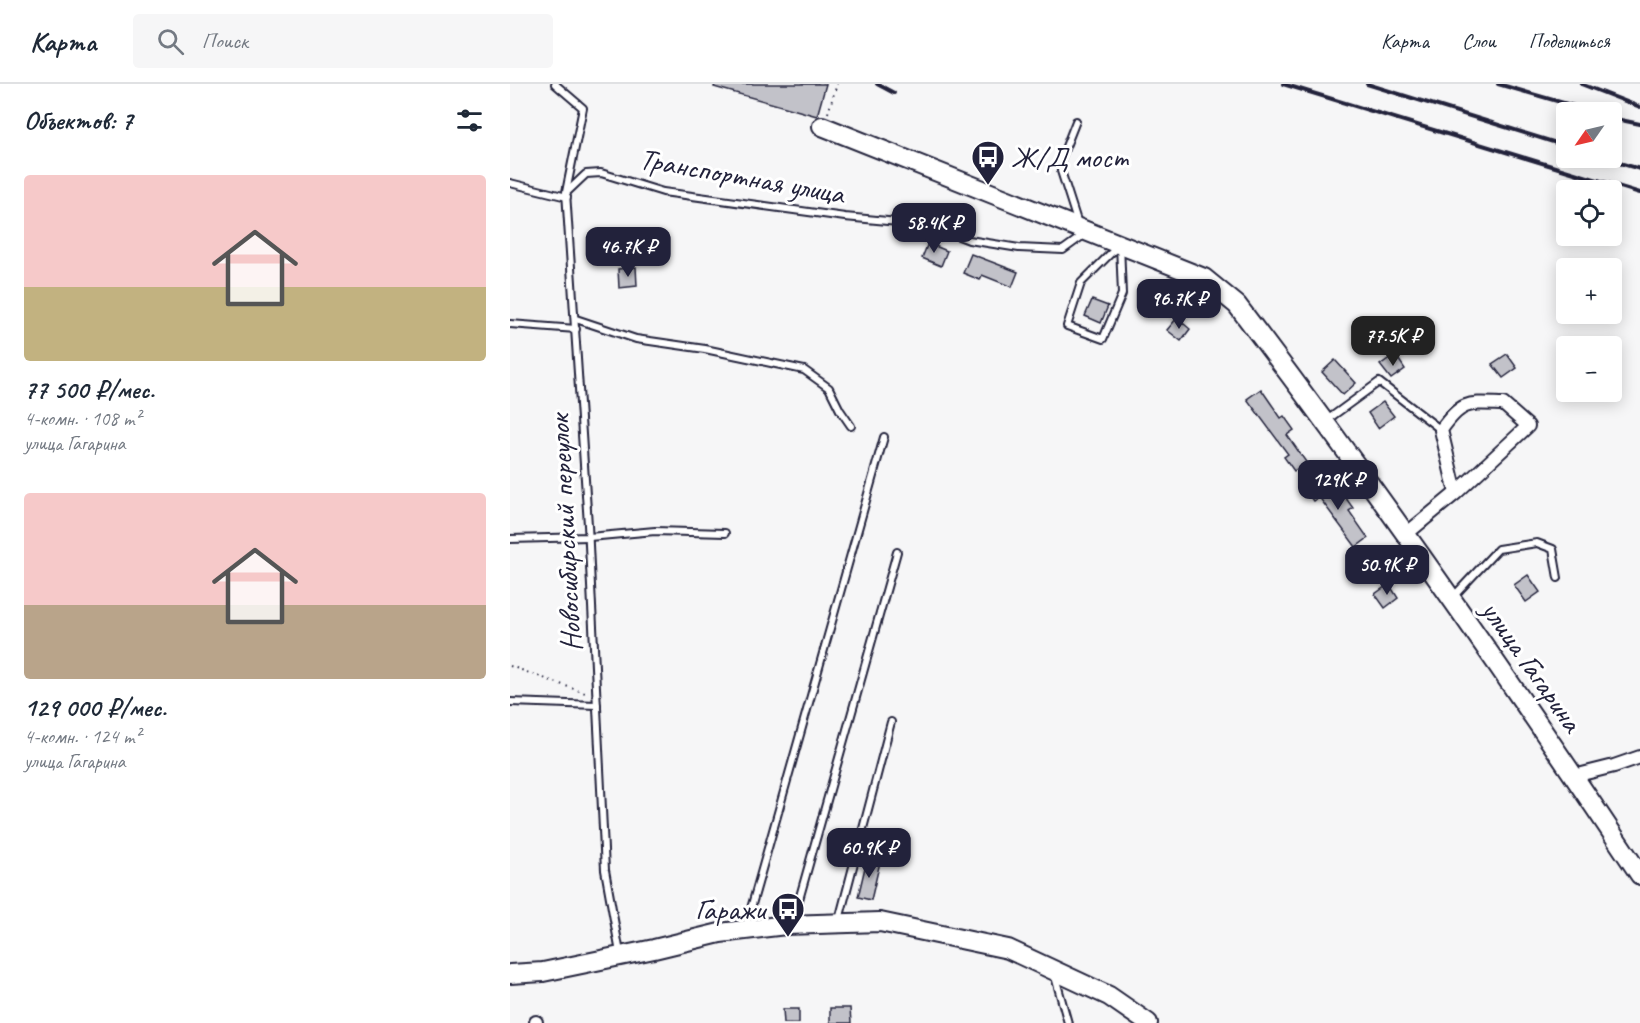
<!DOCTYPE html>
<html lang="ru">
<meta charset="utf-8">
<style>
:root{--surface:#fff;--page:#f6f6f7;--text:#1f2937;--muted:#747a83;--line:#e0e1e3;--accent:#22223b}
body{margin:0;font-family:Caveat,sans-serif;background:var(--page);color:var(--text);height:100vh;display:flex;flex-direction:column;font-size:22px;white-space:nowrap}
*{box-sizing:border-box;margin:0}
p{font-size:20px;color:var(--muted)}
.icon{flex:none;width:33px;height:33px;fill:none;stroke:currentColor;stroke-width:2;stroke-linecap:round;stroke-linejoin:round}
.map{position:relative;flex:1;overflow:hidden}
.panel{display:flex;flex-direction:column;background:var(--surface);width:510px}
.panel>*{flex:none}
.needle{width:39px;rotate:236deg}
.tools{position:absolute;left:1046px;top:18px;display:grid;gap:12px}
.tools a{display:grid;place-items:center;width:66px;height:66px;border-radius:6px;background:var(--surface);box-shadow:0 3px 15px #0003;font-size:30px}
.price{position:absolute;translate:-50% -51px;padding:0 14px;border-radius:12px;background:var(--accent);color:#fff;font-size:20px;line-height:39px;filter:drop-shadow(0 2px 3px #0008)}
.price::after{content:'';position:absolute;left:50%;top:36px;width:18px;height:14px;margin-left:-9px;background:inherit;clip-path:polygon(0 0,100% 0,50% 100%)}
.price.selected{background:#222;color:#fff}
ul{padding:0;list-style:none}
li{display:grid;align-content:center;gap:12px;height:318px;padding:0 24px}
li span{display:grid;place-items:center;height:186px;border-radius:6px;color:#555}
li>.icon{margin-inline-start:auto}
span .icon{width:108px;height:108px;fill:#fffc;stroke-width:1}
li b{font-size:26px}
h2{display:flex;justify-content:space-between;align-items:center;height:72px;padding:0 24px;font-size:26px}
header{display:flex;align-items:center;gap:36px;box-sizing:border-box;height:84px;padding:0 30px;background:var(--surface);border-bottom:2px solid var(--line)}
header strong{font-size:28px}
nav{display:flex;gap:33px;margin-inline-start:auto;font-size:21px}
.search{width:420px;height:54px;background:var(--page);display:flex;align-items:center;gap:15px;box-sizing:border-box;padding:0 21px;border-radius:6px;color:var(--muted);font-size:22px}
main{display:flex;flex:1;min-height:0}
.map>svg:first-child{display:block}
</style>
<header>
<strong>Карта</strong>
<div class="search"><svg class="icon" aria-label="search" viewBox="0 0 24 24"><circle cx="10" cy="10" r="6"/><path d="M15 15l6 6"/></svg>Поиск</div>
<nav><a>Карта</a><a>Слои</a><a>Поделиться</a></nav>
</header>
<main>
<section class="panel">
<h2>Объектов: 7<svg class="icon" aria-label="filters" viewBox="0 0 24 24"><path d="M4 7h16M4 17h16"/><circle cx="9" cy="7" r="2"/><circle cx="15" cy="17" r="2"/></svg></h2>
<ul>
<li><span style="background:linear-gradient(#f6c9c9 60%,#c2b280 0)"><svg class="icon" aria-label="home" viewBox="0 0 24 24"><path d="M3 11l9-7 9 7M6 9v11h12V9"/></svg></span><div><b>77 500 ₽/мес.</b><p>4-комн. · 108 m²</p><p>улица Гагарина</p></div></li>
<li><span style="background:linear-gradient(#f6c9c9 60%,#b9a48a 0)"><svg class="icon" aria-label="home" viewBox="0 0 24 24"><path d="M3 11l9-7 9 7M6 9v11h12V9"/></svg></span><div><b>129 000 ₽/мес.</b><p>4-комн. · 124 m²</p><p>улица Гагарина</p></div></li>
</ul>
</section>
<div class="map">
<svg width="1130" height="939" viewBox="0 0 1130 939">
<rect width="100%" height="100%" fill="#f6f6f7"/>
<filter id="ink" filterUnits="userSpaceOnUse"><feTurbulence type="fractalNoise" baseFrequency=".0167" numOctaves="2"/><feDisplacementMap in="SourceGraphic" scale="12" xChannelSelector="R" yChannelSelector="G"/><feConvolveMatrix kernelMatrix="1 2 1 2 8 2 1 2 1" color-interpolation-filters="sRGB"/></filter>
<g filter="url(#ink)">
<g fill="#c2c2c9" stroke="#22223b" stroke-width="1.5">
<path d="M205 0H316L307 32 204 3Z"/>
<path d="M418 159 437 167 431 182 412 174Z"/>
<path d="M461 170 508 188 502 203 472 191 470 196 453 189Z"/>
<path d="M126 183 127 202 109 204 108 185Z"/>
<path d="M582 216 598 222 591 239 575 232Z"/>
<path d="M667 234 680 245 671 257 657 246Z"/>
<path d="M885 270 895 285 881 295 870 281Z"/>
<path d="M997 270 1007 284 993 294 982 280Z"/>
<path d="M825 276 846 299 833 311 812 288Z"/>
<path d="M751 305 771 334 774 332 784 346 777 351 796 378 784 387 774 373 778 370 737 315Z"/>
<path d="M873 318 884 332 868 344 858 329Z"/>
<path d="M807 393 824 417 833 410 843 424 839 427 858 454 846 463 809 413 803 417 793 403Z"/>
<path d="M857 468 867 483 852 494 842 478Z"/>
<path d="M1018 491 1030 508 1016 518 1004 501Z"/>
<path d="M879 500 888 514 875 524 865 510Z"/>
<path d="M357 775 370 778 361 816 348 813Z"/>
<path d="M320 924H340L341 939H320Z"/>
<path d="M273 925H289V939H274Z"/>
</g>
<g fill="none" stroke-linecap="round" stroke-linejoin="round">
<g stroke="#22223b" stroke-width="10">
<g id="lane">
<path d="M45 0 73 24 56 108 78 441 95 786 110 869"/>
<path d="M566 37 551 75V87L568 140"/>
<path d="M0 99 57 113"/>
<path d="M57 108 76 90 91 89 153 108 335 133 420 141 459 156 509 164 553 166 575 150"/>
<path d="M610 160 612 210 593 255 557 242 571 199Z"/>
<path d="M66 235 126 255 195 265 294 286 319 304 330 326 341 342"/>
<path d="M0 240 66 245"/>
<path d="M817 336 869 298 931 346"/>
<path d="M0 455 79 453 145 447 215 449"/>
<path d="M943 513 988 465 1027 459 1043 465 1048 494"/>
<path d="M0 618 87 621"/>
<path d="M329 836 381 638"/>
<path d="M283 837 387 468"/>
<path d="M236 842 374 353"/>
<path d="M544 889 558 939"/>
</g>
</g>
<g stroke="#22223b" stroke-width="16">
<g id="street">
<path d="M895 451 946 409 1018 342 993 320C959 319 952 316 931 346L946 409"/>
<path d="M1064 692 1104 682 1130 673"/>
<path d="M26 939V938"/>
</g>
</g>
<g stroke="#22223b" stroke-width="22">
<g id="secondary">
<path d="M312 42 694 194 727 221C868 406 1001 597 1130 791"/>
<path d="M0 890 33 888 144 865 210 849 276 841 370 838 498 865 599 912 638 939"/>
</g>
</g>
<g stroke="#22223b" stroke-width="2" stroke-dasharray="1.5 4.5" stroke-linecap="butt">
<path d="M318 29 327 0"/>
<path d="M0 582 78 610"/>
</g>
<use href="#lane" stroke="#fff" stroke-width="6"/>
<use href="#street" stroke="#fff" stroke-width="12"/>
<use href="#secondary" stroke="#fff" stroke-width="18"/>
<g stroke="#22223b" stroke-width="4">
<path d="M367 0 384 9"/>
<path d="M773 0 1130 109"/>
<path d="M857 0 1056 62"/>
<path d="M988 0 1085 28"/>
<path d="M1071 0 1130 23"/>
<path d="M1101 34 1130 40"/>
<path d="M1092 74 1130 85"/>
</g>
</g>
</g>
<defs>
<g id="bus-pin" transform="scale(1.725)"><path d="M0 17L-7.5 6A9.5 9.5 0 1 1 7.5 6Z" fill="#22223b" stroke="#fff"/><path d="M-5-6H5V4H4V6H2V4H-2V6H-4V4H-5ZM-3.5-4V0h7V-4ZM-3.5 1.2v1.5H-2V1.2ZM2 1.2v1.5H3.5V1.2Z" fill="#fff"/></g>
</defs>
<g fill-rule="evenodd">
<use href="#bus-pin" x="478" y="73"/>
<use href="#bus-pin" x="278" y="825"/>
</g>
<g text-anchor="middle" stroke-width="6" stroke-linejoin="round" paint-order="stroke">
<g font-size="30" fill="#22223b" stroke="#fff" text-anchor="start">
<text x="501" y="83">Ж/Д мост</text>
<text x="255" y="835" text-anchor="end">Гаражи</text>
</g>
<g font-size="30" fill="#22223b" stroke="#fff">
<text transform="translate(232 92) rotate(10)" y="10">Транспортная улица</text>
<text transform="translate(55 449) rotate(-93)" y="10">Новосибирский переулок</text>
<text transform="translate(1022 582) rotate(55)" y="10">улица Гагарина</text>
</g>
</g>
</svg>
<div class="tools">
<a><svg class="needle" viewBox="-14 -14 28 28"><path d="M0-13l5 13h-10z" fill="#e53935"/><path d="M0 13l5-13h-10z" fill="#747a83"/></svg></a>
<a><svg class="icon" aria-label="locate" viewBox="0 0 24 24"><circle cx="12" cy="12" r="6"/><path d="M12 2v4M12 18v4M2 12h4M18 12h4"/></svg></a>
<a>+</a>
<a>−</a>
</div>
<b class="price" style="left:424px;top:170px">58.4K ₽</b>
<b class="price" style="left:118px;top:194px">46.7K ₽</b>
<b class="price" style="left:669px;top:246px">96.7K ₽</b>
<b class="price selected" style="left:883px;top:283px">77.5K ₽</b>
<b class="price" style="left:828px;top:427px">129K ₽</b>
<b class="price" style="left:877px;top:512px">50.9K ₽</b>
<b class="price" style="left:359px;top:795px">60.9K ₽</b>
</div>
</main>
